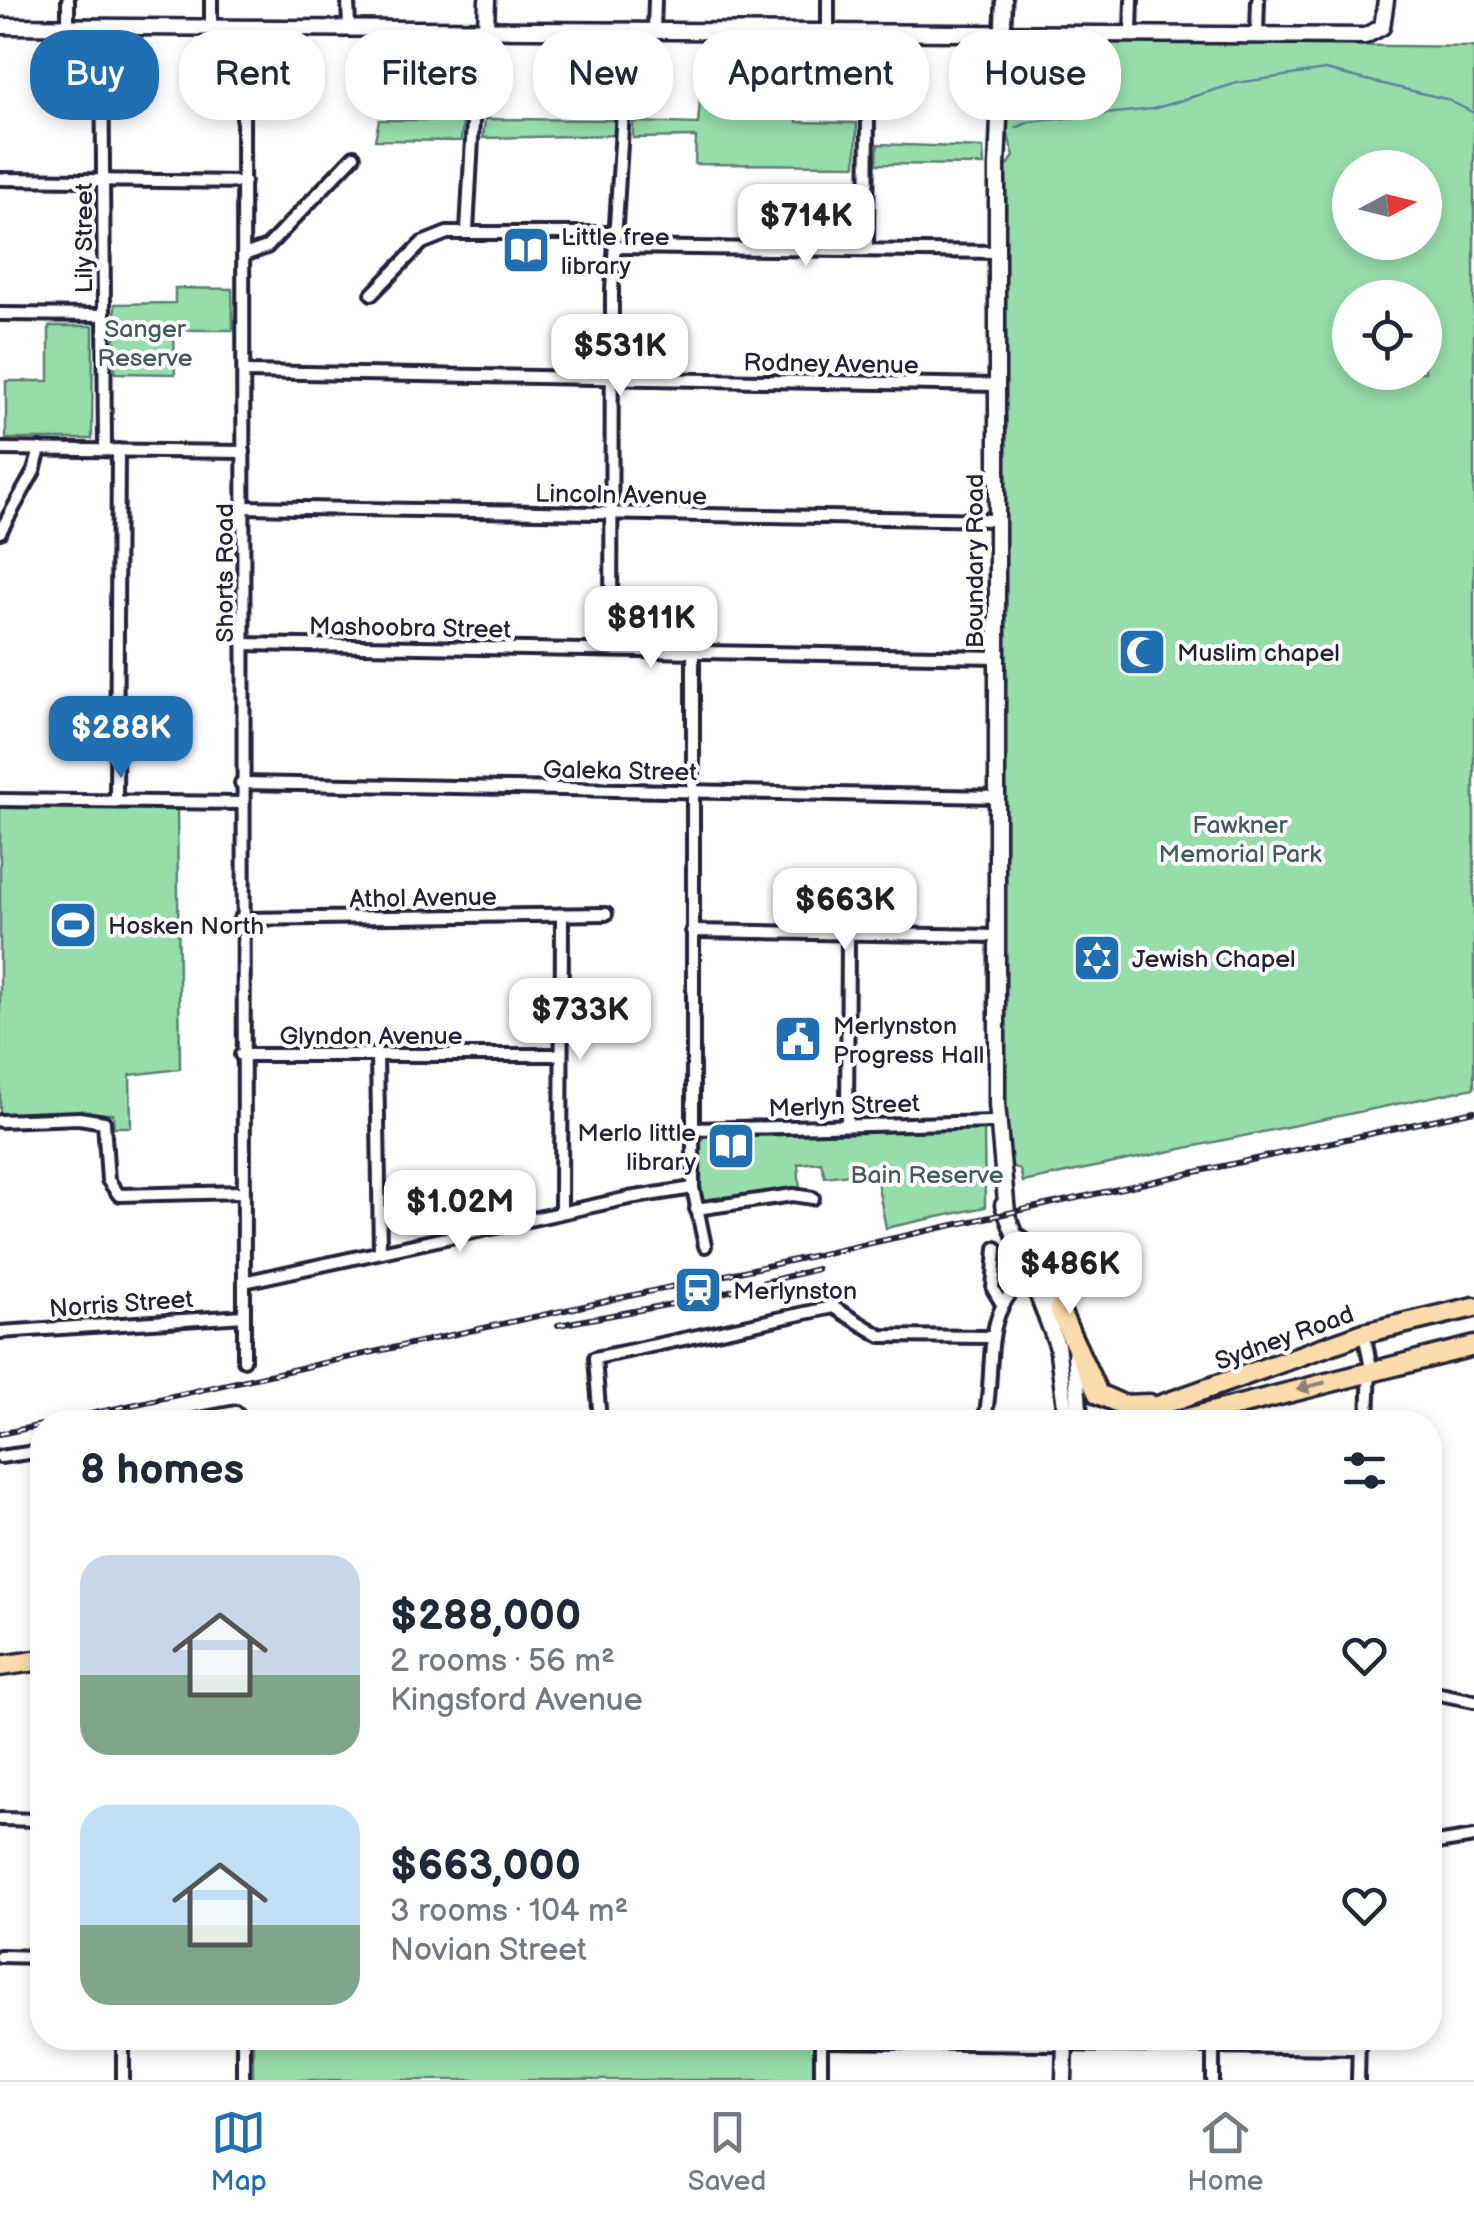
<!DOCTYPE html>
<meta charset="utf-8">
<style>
:root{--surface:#fff;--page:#f6f6f7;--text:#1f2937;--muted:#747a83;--line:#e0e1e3;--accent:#1f6fb2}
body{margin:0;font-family:"Balsamiq Sans",sans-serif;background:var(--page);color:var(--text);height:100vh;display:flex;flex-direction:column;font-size:38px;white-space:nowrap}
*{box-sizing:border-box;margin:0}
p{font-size:32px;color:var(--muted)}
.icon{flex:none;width:55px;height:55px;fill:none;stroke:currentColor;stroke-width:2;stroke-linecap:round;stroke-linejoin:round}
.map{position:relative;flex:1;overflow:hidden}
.panel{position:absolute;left:30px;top:1410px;width:1412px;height:640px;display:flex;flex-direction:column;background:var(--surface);border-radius:40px;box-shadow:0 5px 15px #0003}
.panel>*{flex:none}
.hud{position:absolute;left:30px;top:30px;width:1415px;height:90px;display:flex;gap:20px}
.needle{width:65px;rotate:83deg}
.buttons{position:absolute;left:1332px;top:150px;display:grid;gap:20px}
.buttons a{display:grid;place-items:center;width:110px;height:110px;border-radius:50%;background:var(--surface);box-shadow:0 5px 15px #0003;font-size:50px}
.price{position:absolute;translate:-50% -85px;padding:0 22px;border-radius:20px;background:#fff;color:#222;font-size:32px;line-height:65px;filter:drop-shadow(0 2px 5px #0008)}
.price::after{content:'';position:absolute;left:50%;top:60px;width:30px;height:22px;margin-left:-15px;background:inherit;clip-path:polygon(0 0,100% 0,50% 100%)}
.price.selected{background:var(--accent);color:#fff}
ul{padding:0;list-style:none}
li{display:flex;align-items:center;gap:30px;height:250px;padding:0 50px}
li span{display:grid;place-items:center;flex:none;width:280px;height:200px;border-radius:30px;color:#555}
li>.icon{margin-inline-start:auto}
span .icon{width:120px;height:120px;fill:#fffc;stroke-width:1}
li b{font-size:42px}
h2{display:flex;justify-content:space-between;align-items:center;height:120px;padding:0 50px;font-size:42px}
.chip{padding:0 35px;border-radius:40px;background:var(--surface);box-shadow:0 5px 15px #0003;font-size:35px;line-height:90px}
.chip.selected{background:var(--accent);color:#fff}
.menu{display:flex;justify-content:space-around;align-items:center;height:140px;border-top:2px solid var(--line);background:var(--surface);font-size:28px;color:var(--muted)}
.menu a{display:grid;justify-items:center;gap:5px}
.menu .selected{color:var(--accent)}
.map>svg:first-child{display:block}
</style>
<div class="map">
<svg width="1474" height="2080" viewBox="0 0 1474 2080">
<rect width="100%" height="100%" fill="#fff"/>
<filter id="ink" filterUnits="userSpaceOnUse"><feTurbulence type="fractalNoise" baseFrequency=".01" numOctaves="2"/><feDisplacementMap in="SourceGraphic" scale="20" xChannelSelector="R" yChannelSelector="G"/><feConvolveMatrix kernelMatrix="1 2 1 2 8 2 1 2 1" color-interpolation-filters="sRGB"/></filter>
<g filter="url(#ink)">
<g fill="#97ddaa" stroke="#5c8072" stroke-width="2.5" fill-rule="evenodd">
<path d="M1025 41 1474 47V1088L1023 1182 1020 1170 1012 1166 1005 1106 1006 168 1014 156C1003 123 995 69 1025 41ZM1350 168H1425V242H1350ZM1350 298H1425V372H1350Z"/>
<path d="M700 100H797V122L857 123 856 165 695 164 696 137 633 138V122L698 124Z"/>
<path d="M485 119 615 120 614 135 483 138Z"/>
<path d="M379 120H463L461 141 375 140Z"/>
<path d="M878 144 983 148 984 165 877 164Z"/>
<path d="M175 288 232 289 233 330H174L175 374 115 373V304L175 303Z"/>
<path d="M49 326H93L92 439H6V381H49Z"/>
<path d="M0 807 177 809 180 1069 130 1075 131 1127H114L113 1114 0 1115Z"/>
<path d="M984 1129 985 1207 886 1228 875 1171 825 1177 821 1162 798 1164 800 1191 713 1204 701 1198V1141L706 1133 717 1137Z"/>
<rect x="253" y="2038" width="565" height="42"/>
</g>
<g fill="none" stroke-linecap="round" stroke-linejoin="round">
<path stroke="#5a849e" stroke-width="2.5" d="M1016 128 1029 122 1153 109 1237 83 1325 70 1446 99 1474 113"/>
<g stroke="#22223b" stroke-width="18">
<g id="street">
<path d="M68 0V26"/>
<path d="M211 0V27"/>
<path d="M348 0 349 28"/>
<path d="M828 0V31"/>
<path d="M102 27 105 450"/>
<path d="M243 27 244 1360"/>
<path d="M654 30 655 0"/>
<path d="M1131 31 1132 0"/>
<path d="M1257 33 1258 0"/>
<path d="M0 179 244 182"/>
<path d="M467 231 478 29"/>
<path d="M615 247 997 252"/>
<path d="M867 250 868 109"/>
<path d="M244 255 267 247 354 156"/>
<path d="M372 294 422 243 447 233H616"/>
<path d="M0 314 103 315"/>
<path d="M245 372 997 385"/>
<path d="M0 449 244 452"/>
<path d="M244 507 997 520"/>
<path d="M0 532 34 471 40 449"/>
<path d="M243 644 997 657"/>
<path d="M611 650 612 290 628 30"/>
<path d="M693 652V1188L705 1246"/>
<path d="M241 783 998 797"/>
<path d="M0 800 241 803"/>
<path d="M116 801 118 450"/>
<path d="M240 919 606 914"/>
<path d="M692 931 997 936"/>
<path d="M377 1054 380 1252"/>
<path d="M241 1055H560"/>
<path d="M0 1121 79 1118 104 1122 108 1180 119 1195 243 1192"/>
<path d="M847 1124 848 933"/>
<path d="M693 1129 997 1122"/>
<path d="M696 1209 793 1195 813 1198"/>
<path d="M561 1212 562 914"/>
<path d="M996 1248 993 1289 1002 1304"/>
<path d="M244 1282 629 1198 693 1188"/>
<path d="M0 1332 244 1316"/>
<path d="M1364 1333 1370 1363 1368 1422"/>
<path d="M184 1422 236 1412 244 1422"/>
<path d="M600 1422 595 1358 833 1307 881 1336 991 1337"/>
<path d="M984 1422C998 1368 976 1303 1037 1273"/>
<path d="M0 1457 42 1451"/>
<path d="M1430 1692 1474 1701"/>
<path d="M0 1819 42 1820"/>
<path d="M1430 1844 1474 1837"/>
<path d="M0 1956 42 1957"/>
<path d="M821 2041 1359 2048"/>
<path d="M123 2080V2038"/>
<path d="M243 2080V2038"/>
<path d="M821 2080V2038"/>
<path d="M1213 2080V2038"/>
<path d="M1358 2080 1359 2038"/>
</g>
</g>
<g stroke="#22223b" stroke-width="21">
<g id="secondary">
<path d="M1004 0 997 167V1104L1007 1213"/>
<path d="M0 26 1365 36 1382 27 1386 0"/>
<path d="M486 29 487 0"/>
<path d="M1003 1205 1057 1345 1067 1422"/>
<path d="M1020 1238 1062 1316"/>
<path d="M1075 1355 1080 1422"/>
<path d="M1064 2080 1065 2038"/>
</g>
</g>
<g stroke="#22223b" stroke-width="25">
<g id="highway">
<path d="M1059 1309 1098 1394 1123 1405 1149 1404"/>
<path d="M1113 1422 1364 1333 1474 1307"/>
<path d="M1172 1422 1474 1346"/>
<path d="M0 1666 42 1660"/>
</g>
</g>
<use href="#street" stroke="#fff" stroke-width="10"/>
<use href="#secondary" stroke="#fff" stroke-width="14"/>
<use href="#highway" stroke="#fcdcac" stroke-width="18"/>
<g stroke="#22223b" stroke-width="6">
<g id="rail">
<path d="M558 1325 694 1300 817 1269"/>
<path d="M54 1422 1474 1111"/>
<path d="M0 1434 42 1425"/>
</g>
</g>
<use href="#rail" stroke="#fff" stroke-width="2.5" stroke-dasharray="8" stroke-linecap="butt"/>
</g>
<defs><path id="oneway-solid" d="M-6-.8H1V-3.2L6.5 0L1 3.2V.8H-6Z" transform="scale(2.5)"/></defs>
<use fill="#8f7f74" href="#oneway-solid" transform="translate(1311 1386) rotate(166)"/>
</g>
<defs>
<g id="library-square" transform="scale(2.5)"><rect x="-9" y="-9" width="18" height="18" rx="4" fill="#1f6fb2" stroke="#fff"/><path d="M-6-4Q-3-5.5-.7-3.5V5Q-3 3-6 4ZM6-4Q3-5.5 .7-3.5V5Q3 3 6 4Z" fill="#fff"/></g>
<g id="mosque-square" transform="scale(2.5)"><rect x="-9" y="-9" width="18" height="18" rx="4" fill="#1f6fb2" stroke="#fff"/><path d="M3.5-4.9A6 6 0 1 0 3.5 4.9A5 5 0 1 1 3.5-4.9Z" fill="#fff"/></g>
<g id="stadium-square" transform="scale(2.5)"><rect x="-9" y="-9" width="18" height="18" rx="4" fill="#1f6fb2" stroke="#fff"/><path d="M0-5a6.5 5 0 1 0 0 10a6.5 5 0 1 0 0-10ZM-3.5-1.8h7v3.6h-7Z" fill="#fff"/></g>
<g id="synagogue-square" transform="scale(2.5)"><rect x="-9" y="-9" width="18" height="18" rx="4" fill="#1f6fb2" stroke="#fff"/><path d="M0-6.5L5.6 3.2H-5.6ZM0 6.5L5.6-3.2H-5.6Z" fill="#fff"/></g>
<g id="civic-square" transform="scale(2.5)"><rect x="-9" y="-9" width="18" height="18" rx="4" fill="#1f6fb2" stroke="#fff"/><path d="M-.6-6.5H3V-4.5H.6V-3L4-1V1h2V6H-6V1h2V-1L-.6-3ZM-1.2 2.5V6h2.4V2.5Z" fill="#fff"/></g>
<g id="station-square" transform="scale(2.5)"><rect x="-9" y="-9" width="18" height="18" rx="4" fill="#1f6fb2" stroke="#fff"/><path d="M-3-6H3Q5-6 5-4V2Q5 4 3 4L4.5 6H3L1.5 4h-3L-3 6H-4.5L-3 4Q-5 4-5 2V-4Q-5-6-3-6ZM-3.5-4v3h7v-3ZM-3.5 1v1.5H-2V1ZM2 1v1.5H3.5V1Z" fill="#fff"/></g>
</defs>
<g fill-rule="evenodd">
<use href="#library-square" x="526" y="250"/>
<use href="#mosque-square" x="1142" y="652"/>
<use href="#stadium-square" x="73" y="925"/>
<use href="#synagogue-square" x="1097" y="958"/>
<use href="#civic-square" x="798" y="1039"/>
<use href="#library-square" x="731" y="1146"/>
<use href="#station-square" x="698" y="1290"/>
</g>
<g text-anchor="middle" stroke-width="8" stroke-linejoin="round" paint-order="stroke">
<g font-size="25" fill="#22223b" stroke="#fff" text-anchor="start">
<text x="561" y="245">Little free<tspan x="561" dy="29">library</tspan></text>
<text x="1177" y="661">Muslim chapel</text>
<text x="108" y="934">Hosken North</text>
<text x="1132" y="967">Jewish Chapel</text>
<text x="833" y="1034">Merlynston<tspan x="833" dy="29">Progress Hall</tspan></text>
<text x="696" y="1141" text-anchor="end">Merlo little<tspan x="696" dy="29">library</tspan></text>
<text x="733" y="1299">Merlynston</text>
</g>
<g font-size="25" fill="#22223b" stroke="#fff">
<text transform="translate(83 238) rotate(-90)" y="9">Lily Street</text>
<text transform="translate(831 363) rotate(1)" y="9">Rodney Avenue</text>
<text transform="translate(621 494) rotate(1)" y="9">Lincoln Avenue</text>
<text transform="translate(974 561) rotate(-90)" y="9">Boundary Road</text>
<text transform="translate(224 573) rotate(-90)" y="9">Shorts Road</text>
<text transform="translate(410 627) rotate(1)" y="9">Mashoobra Street</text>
<text transform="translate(620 770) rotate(1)" y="9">Galeka Street</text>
<text transform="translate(423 897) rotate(-1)" y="9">Athol Avenue</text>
<text x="371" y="1044">Glyndon Avenue</text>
<text transform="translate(844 1105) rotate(-2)" y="9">Merlyn Street</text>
<text transform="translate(121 1303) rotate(-4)" y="9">Norris Street</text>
<text transform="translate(1284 1337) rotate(-20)" y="9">Sydney Road</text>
</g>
<g font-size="25" fill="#455a5c" stroke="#fff">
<text x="145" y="337">Sanger<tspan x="145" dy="29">Reserve</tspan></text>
<text x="1240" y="833">Fawkner<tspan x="1240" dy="29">Memorial Park</tspan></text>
<text x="927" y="1183">Bain Reserve</text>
</g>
</g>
</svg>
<div class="buttons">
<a><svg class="needle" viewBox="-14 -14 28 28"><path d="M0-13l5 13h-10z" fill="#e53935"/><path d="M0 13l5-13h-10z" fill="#747a83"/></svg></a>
<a><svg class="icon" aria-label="locate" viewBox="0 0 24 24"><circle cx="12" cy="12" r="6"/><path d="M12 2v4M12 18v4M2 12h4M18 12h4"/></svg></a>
</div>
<b class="price" style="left:806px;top:269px">$714K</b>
<b class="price" style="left:620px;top:399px">$531K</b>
<b class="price" style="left:651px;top:671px">$811K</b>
<b class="price selected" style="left:121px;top:781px">$288K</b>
<b class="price" style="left:845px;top:953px">$663K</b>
<b class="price" style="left:580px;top:1063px">$733K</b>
<b class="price" style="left:460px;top:1255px">$1.02M</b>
<b class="price" style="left:1070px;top:1317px">$486K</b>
<div class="hud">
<a class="chip selected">Buy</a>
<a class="chip">Rent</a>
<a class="chip">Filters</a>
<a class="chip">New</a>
<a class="chip">Apartment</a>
<a class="chip">House</a>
</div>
<section class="panel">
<h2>8 homes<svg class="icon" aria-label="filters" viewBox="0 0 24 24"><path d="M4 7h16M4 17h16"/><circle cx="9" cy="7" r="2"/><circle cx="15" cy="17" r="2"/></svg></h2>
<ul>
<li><span style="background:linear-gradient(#c9d6e8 60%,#7fa58c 0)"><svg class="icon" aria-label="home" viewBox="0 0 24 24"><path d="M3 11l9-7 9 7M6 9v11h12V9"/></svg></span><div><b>$288,000</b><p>2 rooms · 56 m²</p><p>Kingsford Avenue</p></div><svg class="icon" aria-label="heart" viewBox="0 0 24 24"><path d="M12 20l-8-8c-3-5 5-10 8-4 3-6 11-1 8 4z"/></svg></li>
<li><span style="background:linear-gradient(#bfe0f5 60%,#7fa58c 0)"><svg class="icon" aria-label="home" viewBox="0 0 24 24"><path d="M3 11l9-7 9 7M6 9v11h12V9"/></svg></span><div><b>$663,000</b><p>3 rooms · 104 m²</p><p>Novian Street</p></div><svg class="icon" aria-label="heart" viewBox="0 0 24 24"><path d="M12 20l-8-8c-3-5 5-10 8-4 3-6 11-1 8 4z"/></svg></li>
</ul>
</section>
</div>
<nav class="menu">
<a class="selected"><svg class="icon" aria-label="map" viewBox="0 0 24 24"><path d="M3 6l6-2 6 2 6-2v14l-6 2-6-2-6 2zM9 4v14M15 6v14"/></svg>Map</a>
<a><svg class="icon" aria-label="saved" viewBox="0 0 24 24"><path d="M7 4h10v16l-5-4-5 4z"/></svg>Saved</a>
<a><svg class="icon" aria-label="home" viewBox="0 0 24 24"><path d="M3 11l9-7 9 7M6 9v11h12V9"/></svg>Home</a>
</nav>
